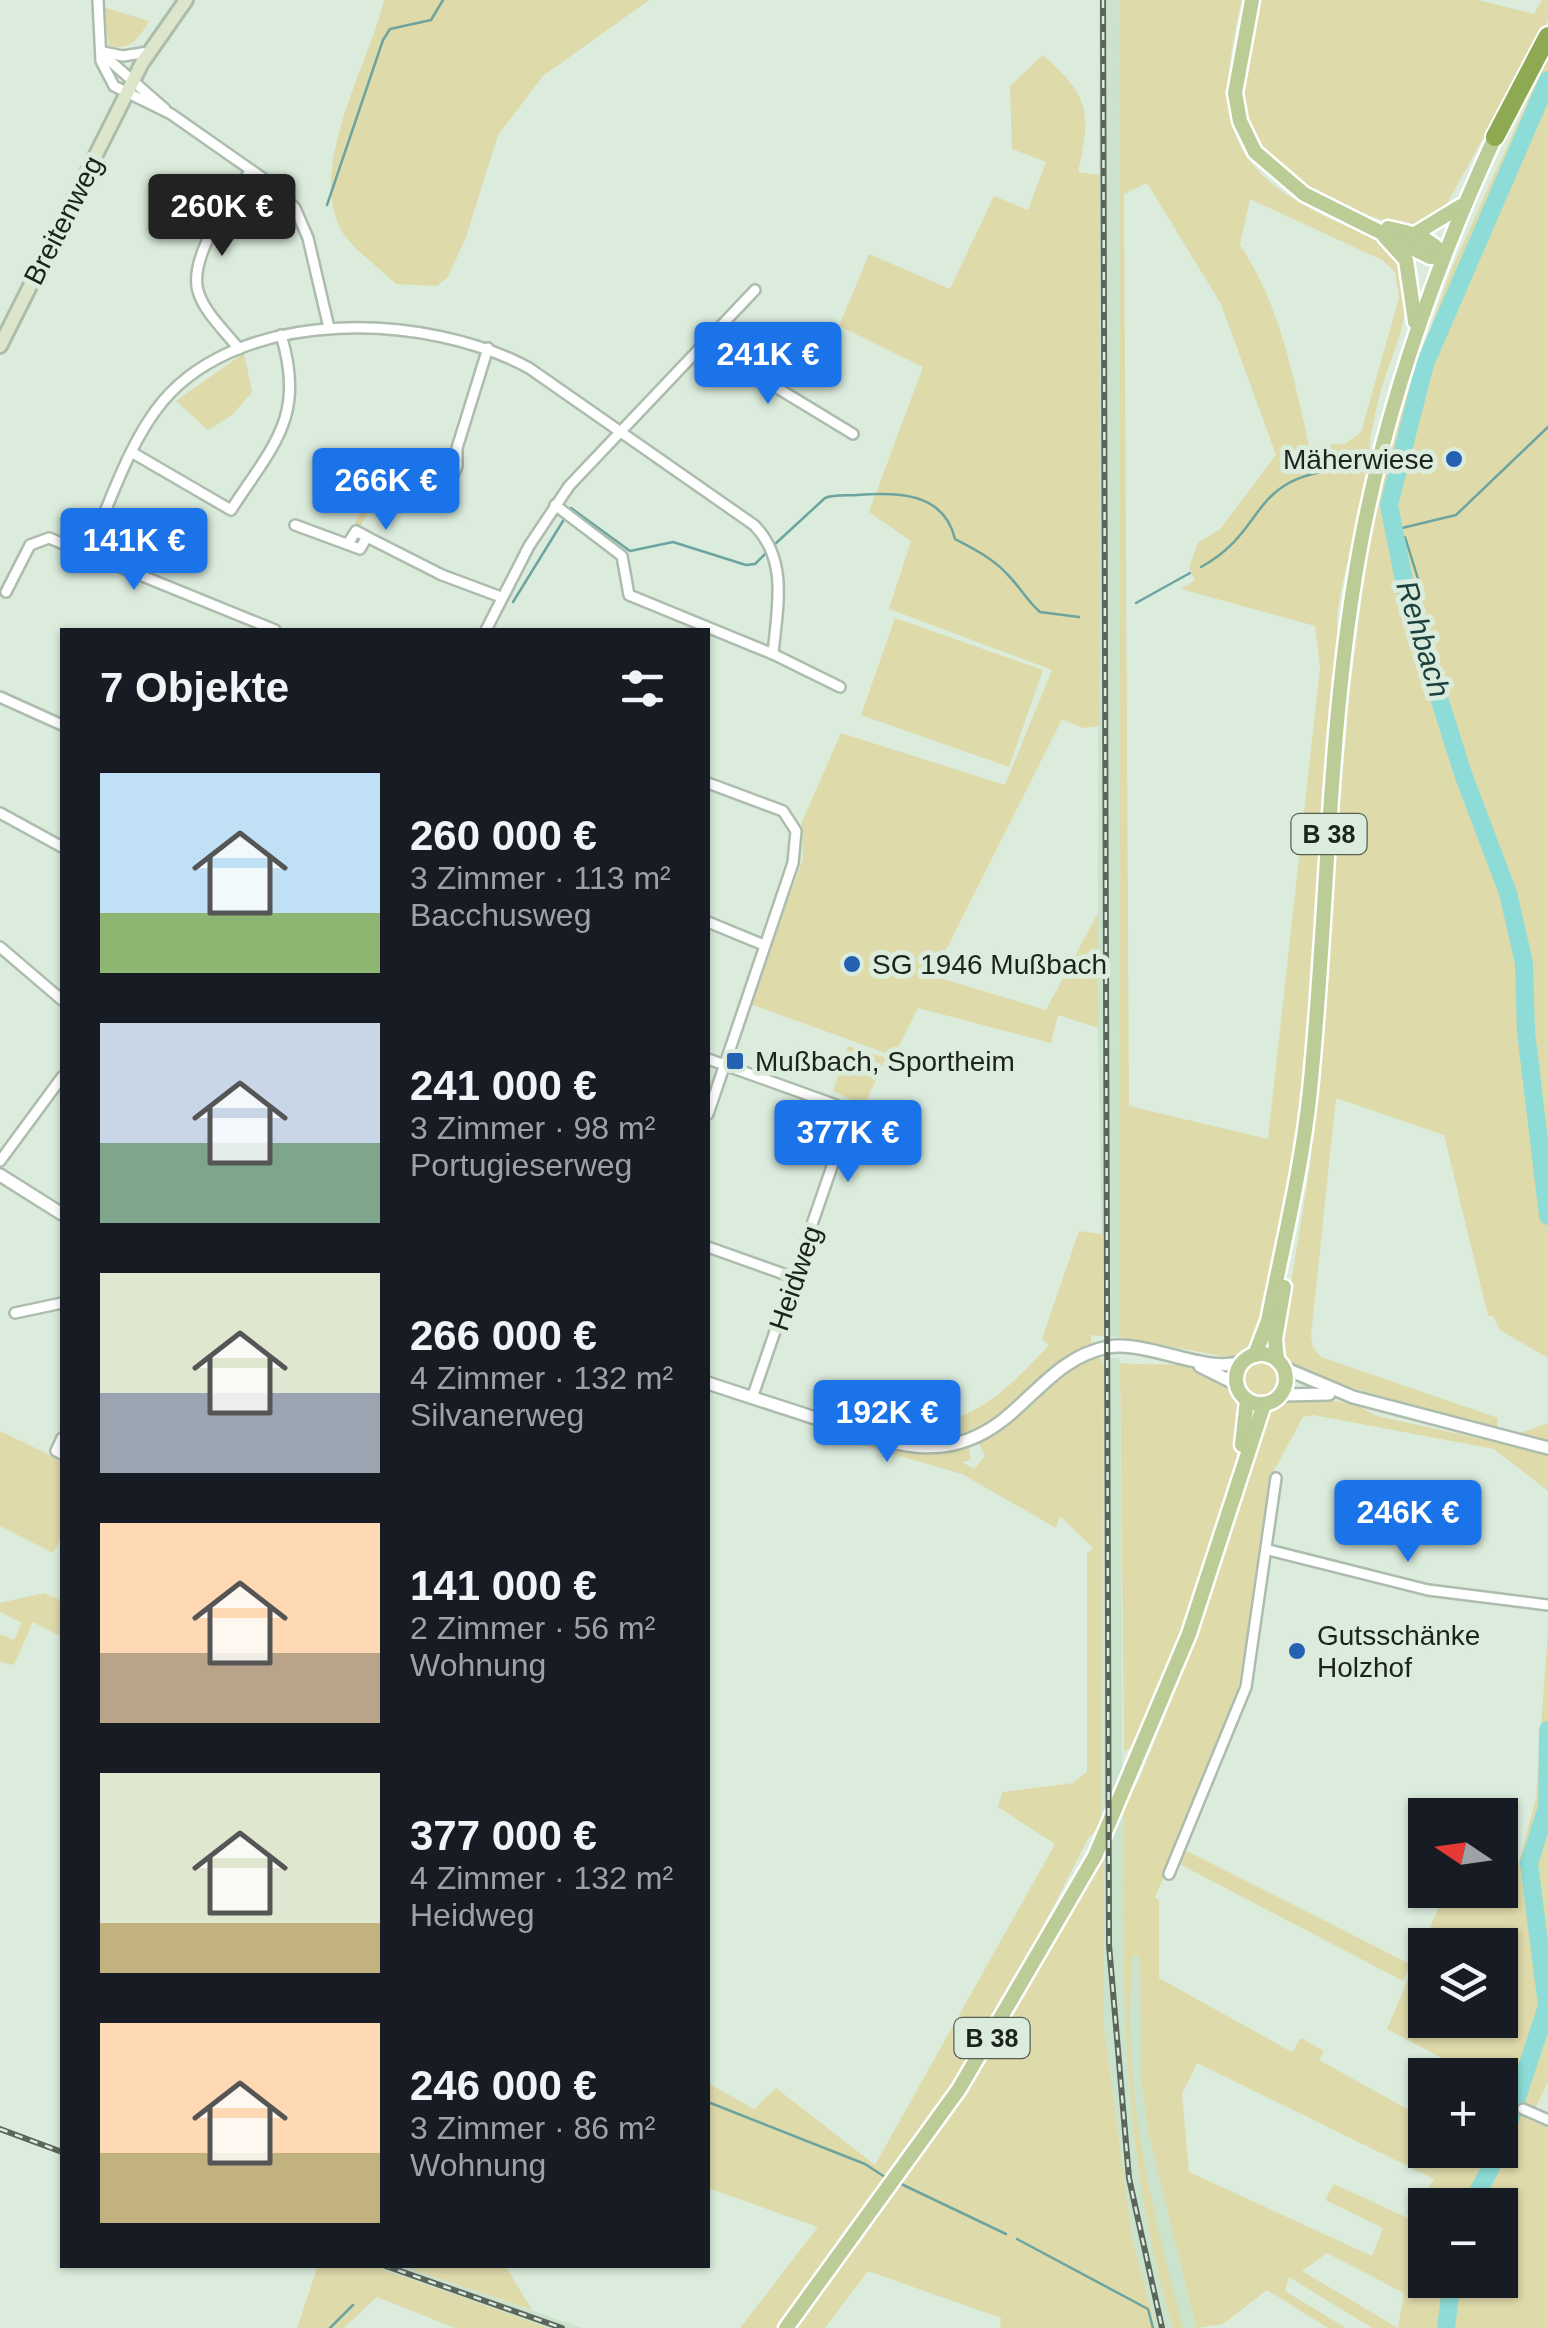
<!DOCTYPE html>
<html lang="de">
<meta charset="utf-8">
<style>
:root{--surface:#171b24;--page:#242831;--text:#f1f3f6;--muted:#9ea1a6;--accent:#1a73e8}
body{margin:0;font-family:Helvetica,sans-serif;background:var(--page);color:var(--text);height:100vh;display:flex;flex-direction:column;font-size:38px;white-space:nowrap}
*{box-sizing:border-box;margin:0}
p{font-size:32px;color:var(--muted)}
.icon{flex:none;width:55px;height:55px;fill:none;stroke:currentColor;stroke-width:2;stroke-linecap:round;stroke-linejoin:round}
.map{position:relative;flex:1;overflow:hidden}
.sheet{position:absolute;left:60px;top:628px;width:650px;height:1640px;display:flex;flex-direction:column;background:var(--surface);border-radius:0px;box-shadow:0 2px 8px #0004}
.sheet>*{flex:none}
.needle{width:65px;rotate:283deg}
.buttons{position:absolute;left:1408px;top:1798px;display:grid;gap:20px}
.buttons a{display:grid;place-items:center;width:110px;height:110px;border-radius:0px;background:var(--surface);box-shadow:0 2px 8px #0004;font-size:50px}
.price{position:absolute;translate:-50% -85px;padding:0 22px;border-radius:10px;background:var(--accent);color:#fff;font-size:32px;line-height:65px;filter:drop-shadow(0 2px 5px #0008)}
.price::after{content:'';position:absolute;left:50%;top:60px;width:30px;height:22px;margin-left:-15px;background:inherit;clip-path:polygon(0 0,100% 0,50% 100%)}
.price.selected{background:#222;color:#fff}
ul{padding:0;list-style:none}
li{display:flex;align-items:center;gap:30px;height:250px;padding:0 40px}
li span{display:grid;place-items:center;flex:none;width:280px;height:200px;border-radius:0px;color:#555}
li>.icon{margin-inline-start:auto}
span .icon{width:120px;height:120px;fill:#fffc;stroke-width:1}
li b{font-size:42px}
h2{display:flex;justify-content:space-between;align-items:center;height:120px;padding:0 40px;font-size:42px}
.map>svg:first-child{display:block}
</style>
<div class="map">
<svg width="1548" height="2328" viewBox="0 0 1548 2328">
<rect width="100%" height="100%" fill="#dbecdc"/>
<g fill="#cbe2cc">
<path d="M1099 0H1120L1119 1337 1103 1336 1098 1028Z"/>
<path d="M1103 1358H1119L1120 1363 1123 1876 1130 1936 1144 1951 1141 2079 1148 2131 1196 2328H1156L1132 2238 1103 2019Z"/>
<path d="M370 2265H399L582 2328H549Z"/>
</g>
<g fill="#dfdaaa" fill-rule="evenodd">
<path d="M384 0H649L543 76 498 135 466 237 448 277 437 286 396 284C380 268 352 249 341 230 307 167 369 64 384 0Z"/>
<path d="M1120 0H1242C1209 135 1233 177 1357 231 1375 239 1397 249 1404 268 1417 310 1388 360 1378 401 1369 438 1366 476 1359 514 1350 560 1333 600 1338 648L1298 1141 1258 1347 1238 1359 1119 1337ZM1147 183 1221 304 1276 455 1220 529 1198 543 1189 567 1195 580 1181 589 1315 626 1320 668 1268 1139 1129 1106 1124 194ZM1250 199 1382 260 1395 272 1399 298 1361 432 1345 444 1309 445C1293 376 1280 304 1240 245Z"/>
<path d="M1260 0H1478L1534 14 1542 0H1548V20L1443 211 1411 227C1275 197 1213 141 1260 0Z"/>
<path d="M103 7 149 21C139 38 131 51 109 46Z"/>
<path d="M1043 55C1089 96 1092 112 1078 172L1100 175 1099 726 1082 728 1062 719 933 976 1046 1010 1098 913V1028L1058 1015 1051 1043 918 1008 894 1056 750 1004 803 859 802 822 841 733 1005 785 1052 670 889 609 911 541 869 512 923 367 839 326 869 254 950 289 994 196 1028 210 1046 162 1012 149 1010 86Z"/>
<path d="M1548 56V1358L1500 1330 1493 1316H1488L1444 1135 1336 1098 1311 1336 1313 1348 1321 1357 1498 1418 1497 1430 1292 1370 1280 1351 1310 1167 1349 696 1371 525 1386 453 1451 270Z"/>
<path d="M244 353 252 392 232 415 208 430 176 401Z"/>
<path d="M359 452 381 461 390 472 360 527 355 523 360 513 333 498Z"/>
<path d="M895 618 1043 670 1009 767 861 715Z"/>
<path d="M848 1046 886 1058 864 1106 833 1091Z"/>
<path d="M1079 1231 1103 1234V1336L1091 1335V1346C1026 1367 998 1454 919 1441 902 1438 885 1428 868 1423 889 1418 910 1425 931 1423 981 1419 1017 1379 1049 1345L1042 1339Z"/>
<path d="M1099 1354 1103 1366 1102 1825 1089 1837 996 2018 892 2173 777 2328H740L818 2227 708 2188V2083L754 2109 776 2088 875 2165 1055 1844 998 1807 1002 1792 1073 1783 1087 1772V1554L1093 1548 1060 1516 1056 1528 962 1474 852 1442 854 1438C891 1449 932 1458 969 1445L971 1460 962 1462 974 1469 985 1456 978 1442 1002 1428 1060 1373Z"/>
<circle cx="1262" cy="1380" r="18"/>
<path d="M1120 1363C1152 1367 1204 1357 1230 1383 1274 1429 1161 1686 1137 1744L1124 1752Z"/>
<path d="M1305 1394 1358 1406 1377 1416 1496 1442 1548 1423V1491L1494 1449 1313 1415 1303 1417 1268 1482 1264 1546 1235 1704 1179 1847 1410 1964 1403 1981 1172 1860 1155 1897 1159 1900V1978L1292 2052 1301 2038 1324 2051 1319 2060 1425 2119V2150H1500V2102L1509 2094 1500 2089V2075H1474L1387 2029 1446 1890H1500V1859L1518 1865 1536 1798 1548 1630V2081L1530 2120 1548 2128V2328H1372L1289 2277 1285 2291 1346 2328H1328L1267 2290 1223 2324 1196 2328 1148 2131 1141 2079 1140 1956 1133 1955C1120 2079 1151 2208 1183 2328H1173C1121 2157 1122 1981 1123 1805L1138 1782 1187 1662 1267 1412 1285 1398ZM1425 1945H1500V2020H1425ZM1197 2063 1434 2179 1412 2220 1334 2184 1325 2200 1383 2228 1372 2256 1189 2172 1182 2094ZM1425 2205H1500V2280H1425ZM1327 2253 1404 2293 1398 2328 1302 2271Z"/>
<path d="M0 1431 62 1461V1536L53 1553 0 1526Z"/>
<path d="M44 1593 62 1601V1637L33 1622 14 1665 0 1662V1634L14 1640 22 1623 0 1612V1603Z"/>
<path d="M1103 1854V2019L1132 2238 1156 2328H1000L1001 2318 868 2271 825 2328H795L1001 2033Z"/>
<path d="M318 2265H370L549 2328H455L377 2297 344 2328H297Z"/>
<path d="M399 2265H505L532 2310Z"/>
</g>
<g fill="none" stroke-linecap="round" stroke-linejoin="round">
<g stroke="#6ca49f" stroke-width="2.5">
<path d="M327 205 383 40 390 29 431 20 443 0"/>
<path d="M1385 471 1396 472"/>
<path d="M1402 528 1456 515 1548 427"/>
<path d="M1405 537 1419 582 1407 596"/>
<path d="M774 545 825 498C835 494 846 496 857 495 897 492 944 492 955 539 974 549 994 559 1008 575 1020 587 1027 601 1040 612L1079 617"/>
<path d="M1201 567C1272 528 1244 475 1352 468"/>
<path d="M513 602 571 508 630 551 673 542 746 565 755 564 768 551"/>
<path d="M1136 603 1190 573"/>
<path d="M708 2102 865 2164 885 2177"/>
<path d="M897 2182 1006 2234"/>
<path d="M1017 2239 1148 2309 1153 2328"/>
<path d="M330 2328 353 2305"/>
</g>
<g stroke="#8edcd7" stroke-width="18">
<path d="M1548 80 1425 364 1389 505 1407 596 1463 774 1508 893 1524 963 1526 1032 1548 1216"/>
<path d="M1500 2150 1547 2006 1529 1863 1547 1807 1548 1730"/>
<path d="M1471 2205 1500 2150"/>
<path d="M1446 2328 1452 2280"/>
</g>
<g stroke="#acbcad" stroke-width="14">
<g id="minor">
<path d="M98 0 101 61 114 86 171 114 274 186 295 208 308 238 329 328"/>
<path d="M103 52 123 56 148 52"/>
<path d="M102 54 165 109"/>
<path d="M705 344 853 434"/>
<path d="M239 349C225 331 204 312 198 291 188 257 232 197 251 170"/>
<path d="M133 453 231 510C274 444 306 416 281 335"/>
<path d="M442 499 457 466V448L488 348"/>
<path d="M555 505 622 556 629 595 773 654 840 687"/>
<path d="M295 525 360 549 367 537 356 531 349 542"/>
<path d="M367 537 442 575 501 597"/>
<path d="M88 552C110 504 128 443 163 401 244 306 428 313 529 368L754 525C789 560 777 608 773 654"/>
<path d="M6 592 30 545 49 538 275 630"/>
<path d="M486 630 529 546 569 486 755 290"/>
<path d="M0 697 62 725"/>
<path d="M708 783 783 811 796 831 793 863 708 1114"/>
<path d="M0 813 62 847"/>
<path d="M708 922 764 945"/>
<path d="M0 947 62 1000"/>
<path d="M708 1059 836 1105 847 1123 752 1398"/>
<path d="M0 1161 62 1077"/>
<path d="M708 1247 795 1278"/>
<path d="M15 1313 62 1303"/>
<path d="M62 1438 56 1451 62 1454"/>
<path d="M1269 1550 1428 1590 1548 1605"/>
<path d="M1169 1874 1246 1687 1276 1478"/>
<path d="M1523 2109 1548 2120"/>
</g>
</g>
<g stroke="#acbcad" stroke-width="16">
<g id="tertiary">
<path d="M0 1175 62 1214"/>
<path d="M1200 1366 1236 1384"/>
<path d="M1284 1368 1353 1397 1548 1448"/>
<path d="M708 1383C746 1396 785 1408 824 1421 889 1441 941 1468 1003 1420 1038 1392 1062 1356 1108 1347 1149 1340 1208 1376 1243 1361"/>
<path d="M1281 1395 1329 1394"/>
<path d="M877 1434 916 1444"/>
</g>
</g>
<g stroke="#acbcad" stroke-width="18">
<path id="secondary" d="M0 346 142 63 186 0"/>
</g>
<g stroke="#fff" stroke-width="19">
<g id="primary">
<path d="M1252 0 1235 93 1240 121 1255 152 1304 194 1430 257 1443 256"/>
<path d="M1388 228C1408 232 1432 237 1443 256"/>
<path d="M1415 234 1461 206"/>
<path d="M1385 237 1406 260 1415 322"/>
<circle cx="1261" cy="1379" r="25"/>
<path d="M1255 1355 1268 1321C1283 1245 1302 1168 1310 1090 1329 904 1327 716 1363 532 1390 394 1436 265 1495 137"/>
<path d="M1277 1360 1275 1339 1284 1287"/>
<path d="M1242 1445 1247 1400"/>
<path d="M786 2328 959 2089 1095 1856 1189 1634 1264 1404"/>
</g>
</g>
<g stroke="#fff" stroke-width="22">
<path id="motorway" d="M1495 137 1548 36"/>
</g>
<use href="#minor" stroke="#fff" stroke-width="9"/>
<use href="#tertiary" stroke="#fff" stroke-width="11"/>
<use href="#secondary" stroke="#dde6cb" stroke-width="12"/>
<use href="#primary" stroke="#bbcc97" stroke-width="14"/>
<use href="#motorway" stroke="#8daa52" stroke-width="18"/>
<g stroke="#5b655c" stroke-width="6">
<g id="rail">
<path d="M1103 0 1109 1945 1129 2178 1162 2328"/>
<path d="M0 2129 62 2152"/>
<path d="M383 2265 562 2328"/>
</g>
</g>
<use href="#rail" stroke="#dbecdc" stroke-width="2.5" stroke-dasharray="8" stroke-linecap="butt"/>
</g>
<g fill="#2461b2" stroke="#dbecdc" stroke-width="4">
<circle cx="1454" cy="459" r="10"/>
<circle cx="852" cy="964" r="10"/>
<rect x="725" y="1051" width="20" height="20" rx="5"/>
<circle cx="1297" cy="1651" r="10"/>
</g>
<g text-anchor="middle" stroke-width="10" stroke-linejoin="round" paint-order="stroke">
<g fill="#dbecdc" stroke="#555f56" stroke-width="2.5">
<rect x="1291.5" y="814" width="75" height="40" rx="8"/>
<rect x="954.5" y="2018" width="75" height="40" rx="8"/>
</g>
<g font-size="25" font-weight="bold" fill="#1c221d">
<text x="1329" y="843">B 38</text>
<text x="992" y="2047">B 38</text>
</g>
<g font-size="28" fill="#1c221d" stroke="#dbecdc">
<text transform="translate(63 220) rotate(-63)" y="10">Breitenweg</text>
<text transform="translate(795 1278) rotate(-71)" y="10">Heidweg</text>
</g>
<g font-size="28" fill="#1c221d" stroke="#dbecdc" text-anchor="start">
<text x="1434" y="469" text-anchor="end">Mäherwiese</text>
<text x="872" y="974">SG 1946 Mußbach</text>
<text x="755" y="1071">Mußbach, Sportheim</text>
<text x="1317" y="1645">Gutsschänke<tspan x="1317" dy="32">Holzhof</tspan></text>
</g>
<g font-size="30" font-style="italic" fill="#1b413f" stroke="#dbecdc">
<text transform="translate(1423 639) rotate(73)" y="10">Rehbach</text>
</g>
</g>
</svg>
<div class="buttons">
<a><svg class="needle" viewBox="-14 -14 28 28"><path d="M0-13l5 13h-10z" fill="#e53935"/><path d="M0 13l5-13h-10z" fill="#9ea1a6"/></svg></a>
<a><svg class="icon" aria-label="layers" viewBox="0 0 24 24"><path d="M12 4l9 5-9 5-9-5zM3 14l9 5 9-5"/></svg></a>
<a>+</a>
<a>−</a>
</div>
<b class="price selected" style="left:222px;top:259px">260K €</b>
<b class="price" style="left:768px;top:407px">241K €</b>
<b class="price" style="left:386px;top:533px">266K €</b>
<b class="price" style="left:134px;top:593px">141K €</b>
<b class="price" style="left:848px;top:1185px">377K €</b>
<b class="price" style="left:887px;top:1465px">192K €</b>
<b class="price" style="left:1408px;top:1565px">246K €</b>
<section class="sheet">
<h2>7 Objekte<svg class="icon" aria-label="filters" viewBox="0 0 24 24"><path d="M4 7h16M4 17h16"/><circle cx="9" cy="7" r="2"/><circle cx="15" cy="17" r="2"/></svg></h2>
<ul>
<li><span style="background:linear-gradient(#bfe0f5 70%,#8fb573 0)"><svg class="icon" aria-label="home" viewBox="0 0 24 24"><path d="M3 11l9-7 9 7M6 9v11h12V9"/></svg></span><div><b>260 000 €</b><p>3 Zimmer · 113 m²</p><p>Bacchusweg</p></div></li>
<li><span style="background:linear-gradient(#c9d6e8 60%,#7fa58c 0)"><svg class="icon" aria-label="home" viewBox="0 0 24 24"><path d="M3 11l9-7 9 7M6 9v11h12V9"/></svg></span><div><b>241 000 €</b><p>3 Zimmer · 98 m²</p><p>Portugieserweg</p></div></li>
<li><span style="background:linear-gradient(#dfe7d0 60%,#9aa5b1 0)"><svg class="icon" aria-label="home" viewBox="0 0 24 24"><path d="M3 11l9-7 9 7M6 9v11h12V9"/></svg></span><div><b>266 000 €</b><p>4 Zimmer · 132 m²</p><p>Silvanerweg</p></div></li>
<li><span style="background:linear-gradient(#ffd9b3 65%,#b9a48a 0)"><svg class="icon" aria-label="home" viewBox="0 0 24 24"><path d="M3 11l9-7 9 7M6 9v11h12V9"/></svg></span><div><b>141 000 €</b><p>2 Zimmer · 56 m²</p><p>Wohnung</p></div></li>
<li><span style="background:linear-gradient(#dfe7d0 75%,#c2b280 0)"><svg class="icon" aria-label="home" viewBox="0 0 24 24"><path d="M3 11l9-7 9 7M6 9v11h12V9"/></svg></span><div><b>377 000 €</b><p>4 Zimmer · 132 m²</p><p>Heidweg</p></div></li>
<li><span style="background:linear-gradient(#ffd9b3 65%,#c2b280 0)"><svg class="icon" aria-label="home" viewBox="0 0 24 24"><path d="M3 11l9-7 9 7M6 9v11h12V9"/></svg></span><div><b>246 000 €</b><p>3 Zimmer · 86 m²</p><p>Wohnung</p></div></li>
</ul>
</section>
</div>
